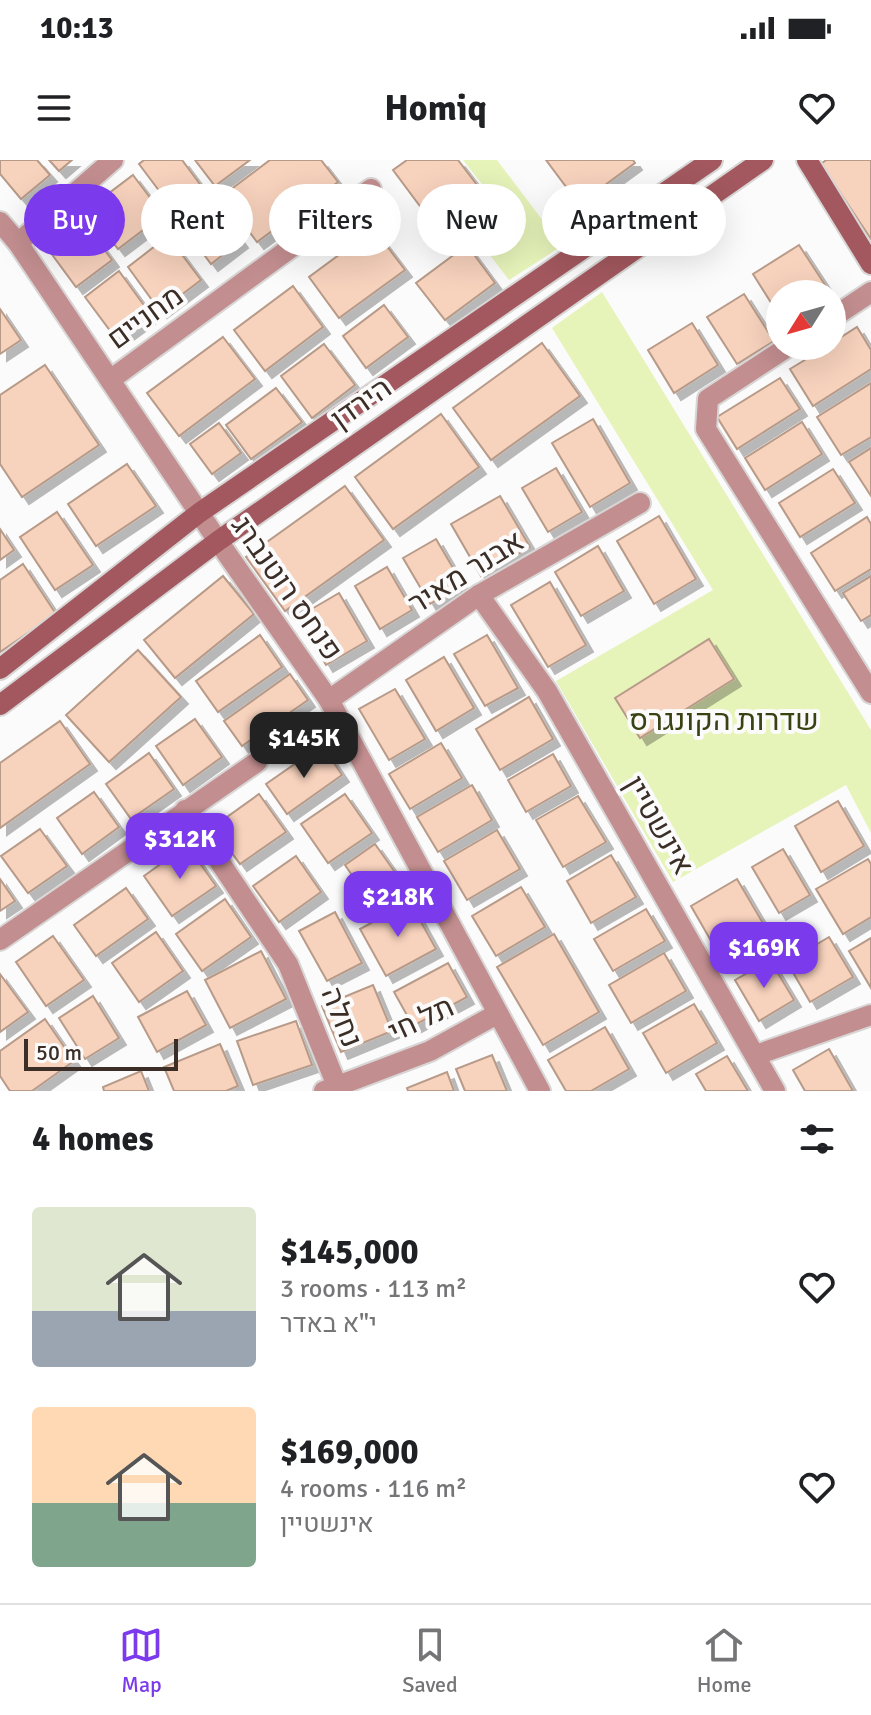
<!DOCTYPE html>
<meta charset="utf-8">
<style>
:root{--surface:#fff;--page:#f2f2f2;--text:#202124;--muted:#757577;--line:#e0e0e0;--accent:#7c3aed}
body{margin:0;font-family:Signika,Heebo,sans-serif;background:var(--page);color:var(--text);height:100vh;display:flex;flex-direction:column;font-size:30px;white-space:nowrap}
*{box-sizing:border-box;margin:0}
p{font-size:26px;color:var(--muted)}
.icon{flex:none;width:44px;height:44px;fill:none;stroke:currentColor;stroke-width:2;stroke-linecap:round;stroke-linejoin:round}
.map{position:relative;height:931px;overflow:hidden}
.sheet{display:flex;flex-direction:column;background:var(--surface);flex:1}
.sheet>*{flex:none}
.hud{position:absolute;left:24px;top:24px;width:824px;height:72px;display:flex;gap:16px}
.needle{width:52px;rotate:233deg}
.tools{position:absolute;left:766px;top:120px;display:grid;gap:16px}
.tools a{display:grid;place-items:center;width:80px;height:80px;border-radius:50%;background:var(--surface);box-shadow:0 8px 32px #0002;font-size:40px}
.scale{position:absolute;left:24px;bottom:20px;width:154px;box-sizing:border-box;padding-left:8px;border:4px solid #3a2e27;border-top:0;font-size:22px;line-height:28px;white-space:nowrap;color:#3a2e27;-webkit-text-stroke:6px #fbfbfb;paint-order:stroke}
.price{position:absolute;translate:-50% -68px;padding:0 18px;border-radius:16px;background:var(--accent);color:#fff;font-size:26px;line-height:52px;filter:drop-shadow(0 2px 4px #0008)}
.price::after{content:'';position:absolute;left:50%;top:48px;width:24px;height:18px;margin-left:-12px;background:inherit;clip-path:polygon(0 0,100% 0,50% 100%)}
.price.on{background:#222;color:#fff}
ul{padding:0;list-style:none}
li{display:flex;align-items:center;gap:24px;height:200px;padding:0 32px}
li span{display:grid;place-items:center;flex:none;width:224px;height:160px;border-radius:8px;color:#555}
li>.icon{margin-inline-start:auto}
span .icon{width:96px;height:96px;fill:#fffc;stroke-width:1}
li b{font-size:34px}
h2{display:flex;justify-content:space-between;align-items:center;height:96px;padding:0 32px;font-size:34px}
.pill{padding:0 28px;border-radius:36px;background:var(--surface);box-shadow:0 8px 32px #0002;font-size:28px;line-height:72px}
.pill.on{background:var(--accent);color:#fff}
.status{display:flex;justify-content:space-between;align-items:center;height:56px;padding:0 40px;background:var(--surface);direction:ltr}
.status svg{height:22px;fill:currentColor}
header{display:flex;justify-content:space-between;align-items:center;height:104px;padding:0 32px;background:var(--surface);font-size:36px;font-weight:700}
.tab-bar{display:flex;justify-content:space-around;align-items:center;height:112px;border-top:2px solid var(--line);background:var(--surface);font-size:22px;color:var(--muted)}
.tab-bar a{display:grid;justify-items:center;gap:4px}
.tab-bar .on{color:var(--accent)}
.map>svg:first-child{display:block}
</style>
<div class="status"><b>10:13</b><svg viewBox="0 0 49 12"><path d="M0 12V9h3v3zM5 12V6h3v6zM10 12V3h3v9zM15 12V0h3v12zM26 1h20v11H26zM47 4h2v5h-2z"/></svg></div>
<header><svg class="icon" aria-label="menu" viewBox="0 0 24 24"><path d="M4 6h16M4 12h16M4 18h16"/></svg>Homiq<svg class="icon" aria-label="heart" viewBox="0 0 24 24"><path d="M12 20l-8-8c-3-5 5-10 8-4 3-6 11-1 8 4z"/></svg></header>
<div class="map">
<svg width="871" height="931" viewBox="0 0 871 931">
<defs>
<filter id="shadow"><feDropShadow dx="7" dy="7" stdDeviation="0" flood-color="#0004"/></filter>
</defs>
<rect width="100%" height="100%" fill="#fbfbfb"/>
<g fill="#e6f3b9">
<path d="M463 0H497L562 86 509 120 480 82 502 65 496 57 503 51Z"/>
<path d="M602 132 871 570V673L846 625 673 722 556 521 713 430 552 168Z"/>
</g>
<g fill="#f7d2bd" stroke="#b79a88" stroke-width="2" filter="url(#shadow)">
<path d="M0 0H37L50 15 21 39 0 14Z"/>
<path d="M49 0H72L59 11Z"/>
<path d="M144 0H182L205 31 175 52 139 4Z"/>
<path d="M195 0H250L215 26Z"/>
<path d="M270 0H321L338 22 257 82 222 36Z"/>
<path d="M407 0H458L496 50 449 85 393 10Z"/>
<path d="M546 0H633L635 3 579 44Z"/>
<path d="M826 0H871V79L821 4Z"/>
<path d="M133 15 163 55 118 89 88 49Z"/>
<path d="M213 42 241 81 211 104 182 65Z"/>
<path d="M81 58 112 100 76 127 45 85Z"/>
<path d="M374 69 405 110 339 158 309 117Z"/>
<path d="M168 76 201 120 160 151 128 107Z"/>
<path d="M467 85 495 123 445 160 416 123Z"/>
<path d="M799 85 831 134H780V157L753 114Z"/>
<path d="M119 111 151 155 117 180 85 137Z"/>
<path d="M293 126 323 167 265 211 234 170Z"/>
<path d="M744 134 774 181 737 204 707 157Z"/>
<path d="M384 145 408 177 366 208 343 176Z"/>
<path d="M0 149 21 180 0 194Z"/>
<path d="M692 163 718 205 674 233 648 190Z"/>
<path d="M857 167 871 190V209L813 246 790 209 828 186H832V183Z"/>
<path d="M223 177 255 219 179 276 147 233Z"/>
<path d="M542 183 580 236 491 300 453 248Z"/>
<path d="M324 184 355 225 312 258 281 216Z"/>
<path d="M45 205 99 285 22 337 0 304V235Z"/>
<path d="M780 218 800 249 737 289 717 257Z"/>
<path d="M871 223V277L841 295 817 257Z"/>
<path d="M276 228 302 262 251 299 226 265Z"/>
<path d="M441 254 479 307 393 369 355 317Z"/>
<path d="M593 259 630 323 590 347 552 283Z"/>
<path d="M802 262 822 294 765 330 745 298Z"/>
<path d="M219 263 241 293 212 314 190 284Z"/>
<path d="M871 288V336L849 302Z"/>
<path d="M127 304 156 346 96 386 68 344Z"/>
<path d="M556 308 582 352 548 372 522 328Z"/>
<path d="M833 309 855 343 800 377 779 343Z"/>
<path d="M345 326 384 380 285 451 246 397Z"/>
<path d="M500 336 530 387 481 416 451 364Z"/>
<path d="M57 352 93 405 55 430 20 377Z"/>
<path d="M659 356 696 419 654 444 617 381Z"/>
<path d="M867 357 871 364V409L835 431 811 393Z"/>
<path d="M0 369 14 390 0 400Z"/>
<path d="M436 379 463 425 430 444 403 398Z"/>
<path d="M598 386 624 431 581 456 555 412Z"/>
<path d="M23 404 56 454 0 492V420Z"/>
<path d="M387 407 412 450 380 469 355 426Z"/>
<path d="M223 416 254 454 175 518 144 480Z"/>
<path d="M871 416V455L861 461 843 433Z"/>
<path d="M550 422 586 485 548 507 511 445Z"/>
<path d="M339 433 367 481 326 505 298 457Z"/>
<path d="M260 475 282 507 218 552 196 521Z"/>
<path d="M487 475 518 528 485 546 454 494Z"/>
<path d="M709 479 734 519 640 578 615 538Z"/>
<path d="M138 490 181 537 109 602 66 555Z"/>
<path d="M444 497 474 548 436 571 406 520Z"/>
<path d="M290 514 308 540 242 586 224 561Z"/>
<path d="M395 529 425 579 389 600 359 549Z"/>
<path d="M529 537 553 579 500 610 476 569Z"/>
<path d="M195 559 222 597 183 625 156 586Z"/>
<path d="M60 561 90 604 0 668V603Z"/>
<path d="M441 583 462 618 410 649 389 614Z"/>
<path d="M322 585 342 615 287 654 266 624Z"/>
<path d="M149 593 174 629 131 659 106 624Z"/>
<path d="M553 594 571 626 526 652 508 620Z"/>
<path d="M472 625 492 660 438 692 417 657Z"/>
<path d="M94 632 119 667 82 694 57 658Z"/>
<path d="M259 634 286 672 240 704 213 667Z"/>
<path d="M345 634 372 673 328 703 301 664Z"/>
<path d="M578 636 606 682 563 707 536 660Z"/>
<path d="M838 641 864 686 821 712 795 666Z"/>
<path d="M40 669 67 706 28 733 1 696Z"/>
<path d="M497 670 520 709 467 740 444 701Z"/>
<path d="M375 684 406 728 376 750 345 705Z"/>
<path d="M187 685 216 726 172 756 144 716Z"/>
<path d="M783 689 810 735 779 753 752 707Z"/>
<path d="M611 695 636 737 591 763 567 721Z"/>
<path d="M296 696 321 732 279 762 253 726Z"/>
<path d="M868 699 871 704V757L843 774 816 729Z"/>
<path d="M0 719 15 741 0 751Z"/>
<path d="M737 719 771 777 725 805 691 746Z"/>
<path d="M521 727 545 767 496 796 472 756Z"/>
<path d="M126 728 148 759 96 796 74 765Z"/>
<path d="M225 739 251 777 202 811 176 774Z"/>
<path d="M410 742 436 789 386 816 360 769Z"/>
<path d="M646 749 665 781 613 811 594 779Z"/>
<path d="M335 752 362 803 327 821 299 771Z"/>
<path d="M156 772 183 811 139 842 112 803Z"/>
<path d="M554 774 599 852 543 885 497 807Z"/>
<path d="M53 776 84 820 46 846 16 802Z"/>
<path d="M829 777 853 817 810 842 787 802Z"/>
<path d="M871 778V828L849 791Z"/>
<path d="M261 791 286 839 230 868 205 820Z"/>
<path d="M664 793 686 831 631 863 609 825Z"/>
<path d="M770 800 794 840 759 861 735 820Z"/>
<path d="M448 803 467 837 413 866 394 832Z"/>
<path d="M0 814 28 852 0 872Z"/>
<path d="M373 825 392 871 341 892 322 846Z"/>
<path d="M187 831 206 865 157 892 138 857Z"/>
<path d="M93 836 119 878 85 899 59 858Z"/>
<path d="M694 844 717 883 666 913 643 873Z"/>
<path d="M45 859 74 901 32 931H10L0 916V891Z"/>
<path d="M296 861 312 905 253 925 237 881Z"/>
<path d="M605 867 629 909 591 931H566L548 900Z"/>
<path d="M220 884 238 926 226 931H174L164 907Z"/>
<path d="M829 889 853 931H805L793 910Z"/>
<path d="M492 895 507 931H465L456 909Z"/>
<path d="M727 896 748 931H706L696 914Z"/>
<path d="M141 911 149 931H104L103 927Z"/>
<path d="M447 912 454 931H408L407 928Z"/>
</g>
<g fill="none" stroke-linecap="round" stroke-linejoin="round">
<g stroke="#d8d6d5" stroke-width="24">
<g id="street">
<path d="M0 62 18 83 218 381 329 540 540 931"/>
<path d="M18 83 113 0"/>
<path d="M832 158 871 132"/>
<path d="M789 186 708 239 706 269 871 533"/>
<path d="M110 220 371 29"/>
<path d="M479 435 547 531 775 931"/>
<path d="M329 540 479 435 640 343"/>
<path d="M185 650 288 804 337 926"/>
<path d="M0 780 257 602"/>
<path d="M756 895 871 855"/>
<path d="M324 931 430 891 497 854"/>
</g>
</g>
<g stroke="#d8d6d5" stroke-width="24">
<g id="secondary">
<path d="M807 0 871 104"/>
<path d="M0 509 199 353 712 0"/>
<path d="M0 545 218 381 763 0"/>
</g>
</g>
<use href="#street" stroke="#c38e90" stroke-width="20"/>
<use href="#secondary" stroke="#a2585e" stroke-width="20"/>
</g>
<g text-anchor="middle" stroke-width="8" stroke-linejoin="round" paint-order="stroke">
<g font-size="30" fill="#3a2e27" stroke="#fbfbfb">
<text transform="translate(145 157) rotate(-36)" y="10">מחניים</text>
<text transform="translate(361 243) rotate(-35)" y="10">הירדן</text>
<text transform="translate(466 412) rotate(-32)" y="10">אבנר מאיר</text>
<text transform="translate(287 428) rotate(55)" y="10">פנחס רוטנברג</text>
<text transform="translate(659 665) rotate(60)" y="10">אינשטיין</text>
<text transform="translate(342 857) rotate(68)" y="10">נחלה</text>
<text transform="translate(421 859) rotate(-25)" y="10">תל חי</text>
</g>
<g font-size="30" fill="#394213" stroke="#fbfbfb">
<text x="724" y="570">שדרות הקונגרס</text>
</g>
</g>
</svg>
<div class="tools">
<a><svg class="needle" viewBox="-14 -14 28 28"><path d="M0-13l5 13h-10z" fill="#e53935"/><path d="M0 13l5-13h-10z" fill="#757577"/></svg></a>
</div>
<div class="scale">50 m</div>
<b class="price on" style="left:304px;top:620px">$145K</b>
<b class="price" style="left:180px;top:721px">$312K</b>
<b class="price" style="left:398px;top:779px">$218K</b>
<b class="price" style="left:764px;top:830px">$169K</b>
<div class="hud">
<a class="pill on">Buy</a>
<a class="pill">Rent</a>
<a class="pill">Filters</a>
<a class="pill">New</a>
<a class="pill">Apartment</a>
</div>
</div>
<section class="sheet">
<h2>4 homes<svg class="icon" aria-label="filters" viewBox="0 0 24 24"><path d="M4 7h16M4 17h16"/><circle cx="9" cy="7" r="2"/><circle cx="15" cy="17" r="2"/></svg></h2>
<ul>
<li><span style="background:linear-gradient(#dfe7d0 65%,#9aa5b1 0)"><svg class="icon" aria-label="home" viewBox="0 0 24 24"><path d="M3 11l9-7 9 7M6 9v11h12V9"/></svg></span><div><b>$145,000</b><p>3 rooms · 113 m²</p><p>י&quot;א באדר</p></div><svg class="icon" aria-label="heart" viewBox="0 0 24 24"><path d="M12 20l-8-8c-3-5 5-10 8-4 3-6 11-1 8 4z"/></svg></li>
<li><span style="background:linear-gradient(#ffd9b3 60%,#7fa58c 0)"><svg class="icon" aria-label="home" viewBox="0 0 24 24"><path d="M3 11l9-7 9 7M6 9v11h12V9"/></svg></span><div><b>$169,000</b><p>4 rooms · 116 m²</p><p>אינשטיין</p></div><svg class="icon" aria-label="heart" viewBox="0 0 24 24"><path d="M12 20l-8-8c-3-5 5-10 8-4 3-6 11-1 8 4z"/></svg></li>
</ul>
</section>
<nav class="tab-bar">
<a class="on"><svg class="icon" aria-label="map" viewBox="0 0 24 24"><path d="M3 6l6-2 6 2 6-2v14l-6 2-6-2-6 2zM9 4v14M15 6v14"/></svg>Map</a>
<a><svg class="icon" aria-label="saved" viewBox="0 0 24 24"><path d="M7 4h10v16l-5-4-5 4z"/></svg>Saved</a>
<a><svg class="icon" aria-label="home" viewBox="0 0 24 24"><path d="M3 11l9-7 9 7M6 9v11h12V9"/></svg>Home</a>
</nav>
